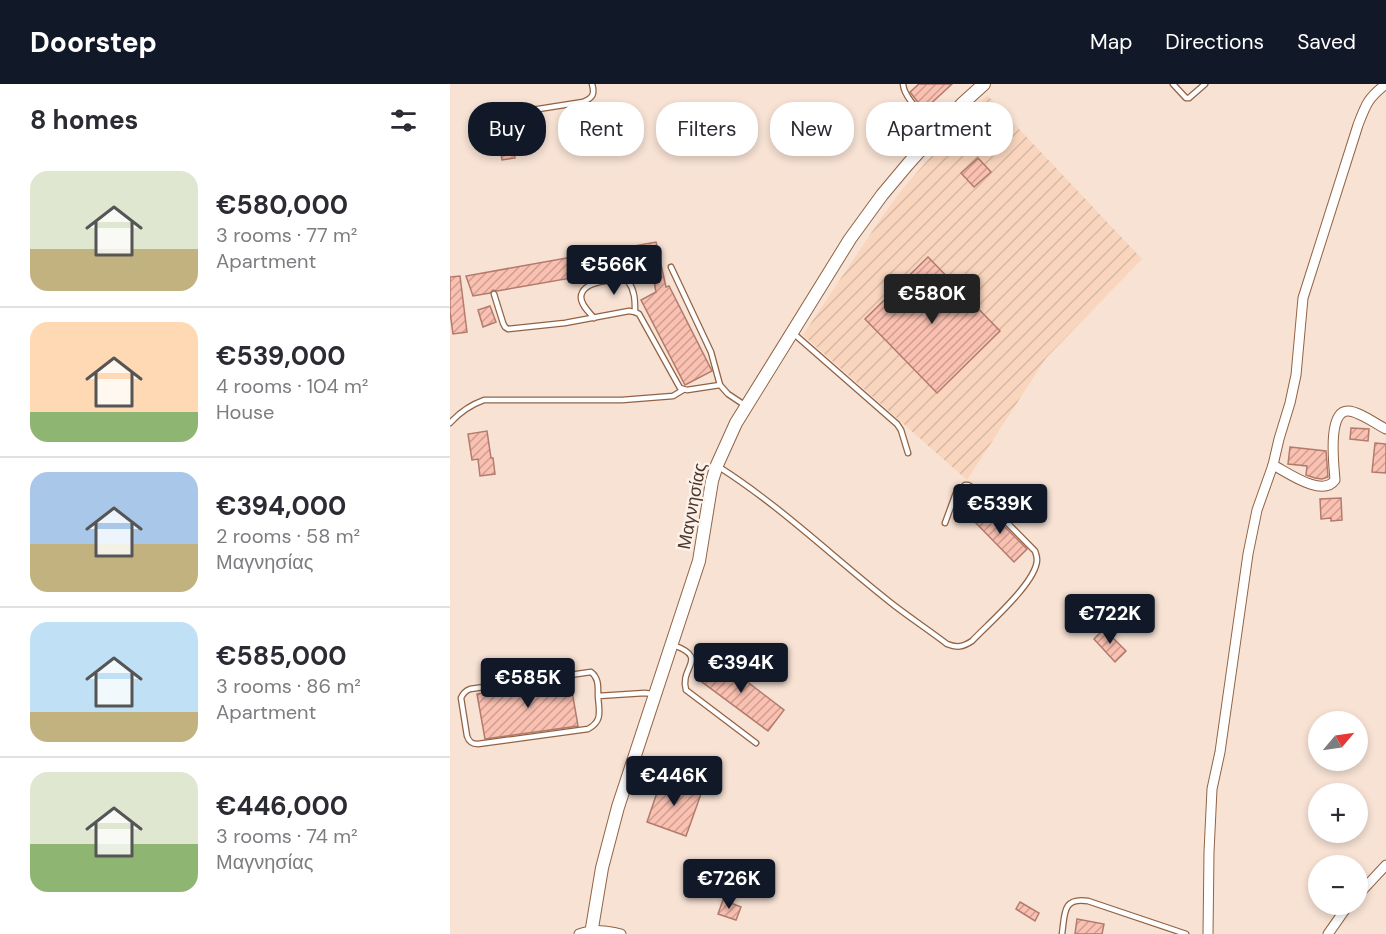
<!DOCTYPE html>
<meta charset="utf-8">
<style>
:root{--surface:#fff;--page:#f7f7f7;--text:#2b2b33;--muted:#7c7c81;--line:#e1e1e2;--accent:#111827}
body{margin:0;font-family:"DM Sans",sans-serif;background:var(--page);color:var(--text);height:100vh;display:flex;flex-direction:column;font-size:22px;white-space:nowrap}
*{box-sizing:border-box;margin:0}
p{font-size:20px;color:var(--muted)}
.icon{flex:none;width:33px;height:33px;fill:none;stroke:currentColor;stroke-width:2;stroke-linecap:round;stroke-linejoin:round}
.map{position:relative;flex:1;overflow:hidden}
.panel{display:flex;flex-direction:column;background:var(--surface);width:450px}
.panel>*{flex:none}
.top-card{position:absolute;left:18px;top:18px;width:570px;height:54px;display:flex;gap:12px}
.needle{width:39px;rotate:61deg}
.buttons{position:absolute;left:858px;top:627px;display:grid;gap:12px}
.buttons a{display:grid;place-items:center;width:60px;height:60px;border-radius:50%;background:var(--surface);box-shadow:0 3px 9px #0003;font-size:30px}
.price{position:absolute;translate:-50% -51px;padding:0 14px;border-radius:6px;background:var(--accent);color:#fff;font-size:20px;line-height:39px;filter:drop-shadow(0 2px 3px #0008)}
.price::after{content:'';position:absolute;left:50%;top:36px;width:18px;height:14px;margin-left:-9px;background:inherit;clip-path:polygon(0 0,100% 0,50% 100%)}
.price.active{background:#222;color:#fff}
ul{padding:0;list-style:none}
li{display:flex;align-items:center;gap:18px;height:150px;padding:0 30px}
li+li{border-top:2px solid var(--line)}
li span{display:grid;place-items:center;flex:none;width:168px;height:120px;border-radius:18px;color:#555}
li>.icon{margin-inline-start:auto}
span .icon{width:72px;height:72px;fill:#fffc;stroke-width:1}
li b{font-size:26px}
h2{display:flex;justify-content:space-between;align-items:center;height:72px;padding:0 30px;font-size:26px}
.pill{padding:0 21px;border-radius:24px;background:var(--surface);box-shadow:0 3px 9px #0003;font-size:21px;line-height:54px}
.pill.active{background:var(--accent);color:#fff}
header{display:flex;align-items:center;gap:36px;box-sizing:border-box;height:84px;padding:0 30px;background:var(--accent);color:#fff}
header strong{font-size:28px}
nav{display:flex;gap:33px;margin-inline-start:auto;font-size:21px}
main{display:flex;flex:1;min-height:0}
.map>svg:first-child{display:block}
</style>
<header>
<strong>Doorstep</strong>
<nav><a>Map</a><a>Directions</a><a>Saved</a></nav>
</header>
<main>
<section class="panel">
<h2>8 homes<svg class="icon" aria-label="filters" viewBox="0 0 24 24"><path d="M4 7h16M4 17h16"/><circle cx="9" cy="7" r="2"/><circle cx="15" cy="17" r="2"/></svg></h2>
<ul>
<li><span style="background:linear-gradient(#dfe7d0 65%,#c2b280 0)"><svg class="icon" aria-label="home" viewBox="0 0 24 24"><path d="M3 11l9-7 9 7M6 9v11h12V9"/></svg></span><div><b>€580,000</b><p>3 rooms · 77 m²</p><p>Apartment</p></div></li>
<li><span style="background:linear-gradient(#ffd9b3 75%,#8fb573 0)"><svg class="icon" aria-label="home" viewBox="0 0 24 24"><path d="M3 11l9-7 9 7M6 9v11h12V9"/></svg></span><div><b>€539,000</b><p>4 rooms · 104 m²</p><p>House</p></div></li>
<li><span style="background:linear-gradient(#a9c7e8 60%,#c2b280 0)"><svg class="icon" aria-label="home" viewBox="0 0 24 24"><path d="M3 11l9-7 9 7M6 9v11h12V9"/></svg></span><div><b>€394,000</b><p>2 rooms · 58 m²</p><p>Μαγνησίας</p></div></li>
<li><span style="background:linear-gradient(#bfe0f5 75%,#c2b280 0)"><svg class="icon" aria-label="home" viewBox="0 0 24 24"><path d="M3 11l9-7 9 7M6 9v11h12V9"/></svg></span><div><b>€585,000</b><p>3 rooms · 86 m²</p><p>Apartment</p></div></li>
<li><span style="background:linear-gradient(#dfe7d0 60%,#8fb573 0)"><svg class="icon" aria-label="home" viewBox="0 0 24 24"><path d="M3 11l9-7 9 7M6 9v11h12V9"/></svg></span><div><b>€446,000</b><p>3 rooms · 74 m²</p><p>Μαγνησίας</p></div></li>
</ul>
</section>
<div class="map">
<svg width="936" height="850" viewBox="0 0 936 850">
<defs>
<pattern id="industrial-furrows" width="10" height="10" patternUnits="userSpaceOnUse" patternTransform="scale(1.5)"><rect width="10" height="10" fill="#f9d5be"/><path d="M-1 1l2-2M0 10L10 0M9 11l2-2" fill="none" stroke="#d7b8a3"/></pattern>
<pattern id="building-hatch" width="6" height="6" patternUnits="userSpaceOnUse" patternTransform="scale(1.5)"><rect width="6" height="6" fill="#fac1b2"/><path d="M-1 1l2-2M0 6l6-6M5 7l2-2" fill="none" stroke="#cd9e91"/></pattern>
</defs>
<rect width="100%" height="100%" fill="#f7e2d4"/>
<path fill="url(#industrial-furrows)" d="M537 11 692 175 596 274 517 396 353 251 434 130 451 107 502 48Z"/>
<g fill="url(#building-hatch)" stroke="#b37b6d" stroke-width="1.5">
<path d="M469 0H502L474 26 460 8Z"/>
<path d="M62 58 65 74 52 76 49 60Z"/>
<path d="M528 74 541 88 524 103 511 89Z"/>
<path d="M206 158 216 203 219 202 262 287 235 301 191 216 206 208 201 180 47 207 43 206 40 209 23 212 16 192Z"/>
<path d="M478 173 550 247 487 309 415 235Z"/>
<path d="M10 192 17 248 3 250 0 228V193Z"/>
<path d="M40 222 46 238 33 243 28 226Z"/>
<path d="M901 344 919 345 918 357 900 355Z"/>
<path d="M37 347 41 374H43L45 390 30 392 28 375 22 376 18 350Z"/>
<path d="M925 359 936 360V389L922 388Z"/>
<path d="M840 363 876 367 878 393 872 395 865 394 856 391 857 382 838 380Z"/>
<path d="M891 414 892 436 881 437V434L871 435 870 415Z"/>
<path d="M536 424 577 465 564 478 524 437Z"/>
<path d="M654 545 676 567 665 578 644 555Z"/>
<path d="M265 573 334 626 318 647 248 595Z"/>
<path d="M120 595 128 642 35 655 27 610Z"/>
<path d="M213 691 221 694 220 698 251 710 236 752 197 738Z"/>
<path d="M273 816 291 823 286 836 268 830Z"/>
<path d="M570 818 589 829 585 837 566 825Z"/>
<path d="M627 835 654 840 652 850H625Z"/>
</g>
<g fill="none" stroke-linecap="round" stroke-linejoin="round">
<g stroke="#916344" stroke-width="7">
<g id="lane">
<path d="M453 0C454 15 476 33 486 45"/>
<path d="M723 0 736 14H739L755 0"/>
<path d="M53 38 82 26 133 18C143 14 145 10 142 0"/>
<path d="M221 183 261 268 270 301 278 310 296 322"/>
<path d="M44 210 53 239 55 243 58 245 115 239 179 227 185 228 189 230 230 304 237 306 270 301"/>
<path d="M144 234C139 228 131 221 131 213 132 196 166 195 178 197 185 207 185 216 185 228"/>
<path d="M343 249 447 340 451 346 458 369"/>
<path d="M0 339C10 328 20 321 34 316H172L223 312 233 306"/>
<path d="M269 383C332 423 386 476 445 522 462 535 480 547 497 560 507 564 513 563 522 557 538 540 586 499 587 476 587 472 586 470 585 467L523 404 518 401H515L506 409 495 439"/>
<path d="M223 561C260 574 229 583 236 606L306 659"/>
<path d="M148 612C149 627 153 637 138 645L28 660C22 660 19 658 17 652L11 614C13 609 15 607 20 605L141 588C149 594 148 603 148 612L195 609 202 610"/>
<path d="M612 850C615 830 612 813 638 817L736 850"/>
</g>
</g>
<g stroke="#916344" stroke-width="11">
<g id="street">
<path d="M823 381C837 388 872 414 885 396 884 382 877 327 898 327 908 327 926 340 936 345"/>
<path d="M908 811 936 781"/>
<path d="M129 850C144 845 156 846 171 850"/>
<path d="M758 850 759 768 762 705 770 668 798 470 807 426 823 381 829 355 840 319 846 291 853 214 908 41C916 20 918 14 936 0"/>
<path d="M878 850 899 820"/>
</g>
</g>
<g stroke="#916344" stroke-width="14">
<path id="secondary" d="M141 850 152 784 168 723 249 477 262 397 267 381 286 339 400 155 432 111 458 80 512 20 534 0"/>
</g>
<use href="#lane" stroke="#fff" stroke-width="4.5"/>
<use href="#street" stroke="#fff" stroke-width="9"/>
<use href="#secondary" stroke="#fff" stroke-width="12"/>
</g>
<g text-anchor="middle" stroke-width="5" stroke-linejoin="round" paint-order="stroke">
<g font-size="18" fill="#4c382a" stroke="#fcf2eb">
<text transform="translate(242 422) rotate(-79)" y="6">Μαγνησίας</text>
</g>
</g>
</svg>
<div class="buttons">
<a><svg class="needle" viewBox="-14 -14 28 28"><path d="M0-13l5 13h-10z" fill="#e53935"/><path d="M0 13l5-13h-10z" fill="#7c7c81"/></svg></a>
<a>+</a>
<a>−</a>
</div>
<b class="price" style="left:164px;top:212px">€566K</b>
<b class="price active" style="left:482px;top:241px">€580K</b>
<b class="price" style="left:550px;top:451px">€539K</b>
<b class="price" style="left:660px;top:561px">€722K</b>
<b class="price" style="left:291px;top:610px">€394K</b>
<b class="price" style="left:78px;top:625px">€585K</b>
<b class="price" style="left:224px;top:723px">€446K</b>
<b class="price" style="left:279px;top:826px">€726K</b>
<div class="top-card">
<a class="pill active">Buy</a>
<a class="pill">Rent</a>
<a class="pill">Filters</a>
<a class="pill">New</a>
<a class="pill">Apartment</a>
</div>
</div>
</main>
